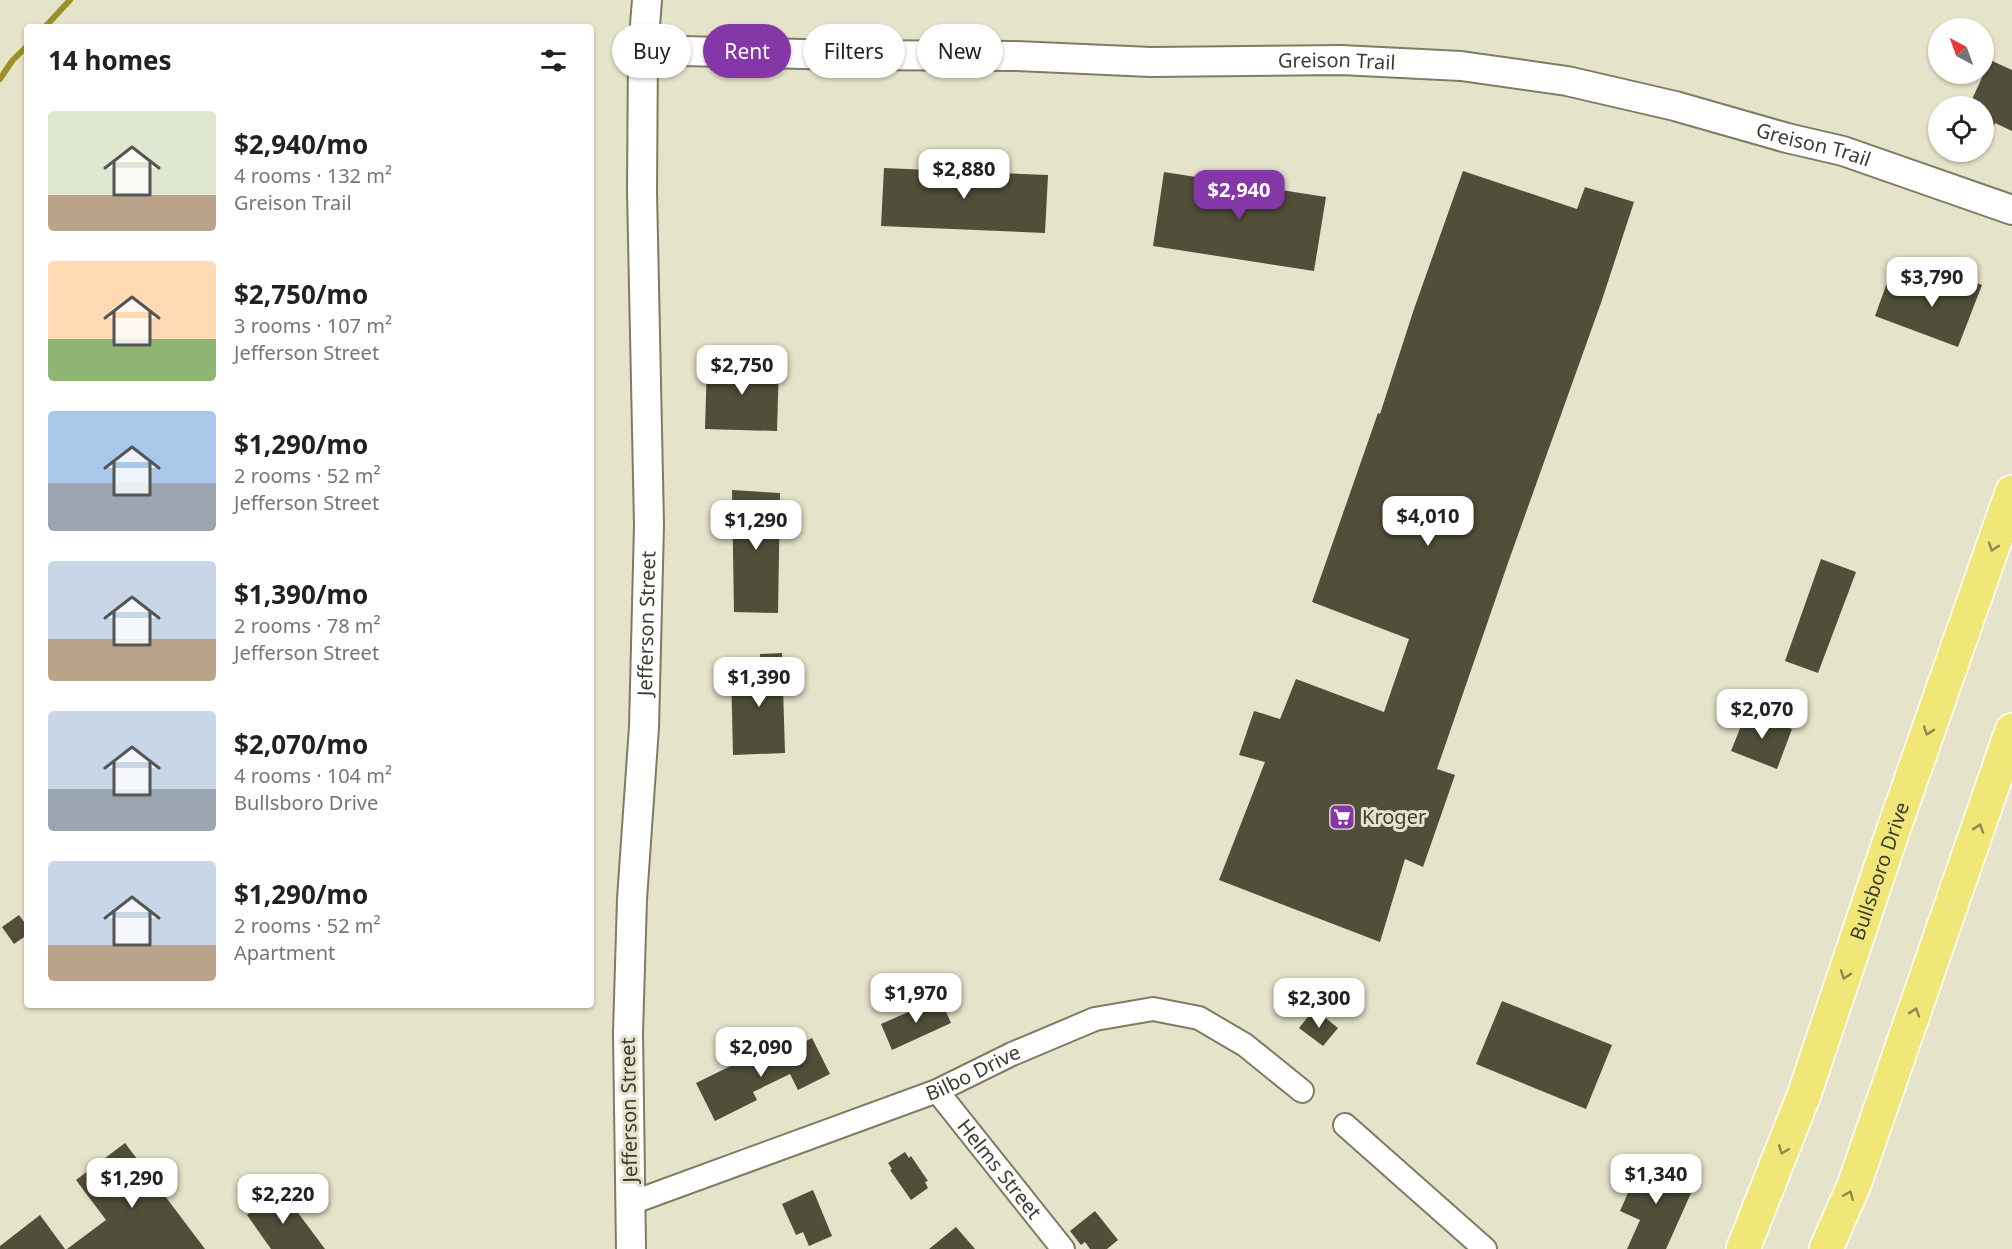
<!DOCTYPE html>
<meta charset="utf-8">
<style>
:root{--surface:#fff;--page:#f2f2f2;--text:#202124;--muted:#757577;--accent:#8537a7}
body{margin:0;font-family:"Noto Sans",sans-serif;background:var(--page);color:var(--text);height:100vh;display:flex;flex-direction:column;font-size:22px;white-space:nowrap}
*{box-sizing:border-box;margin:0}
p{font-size:20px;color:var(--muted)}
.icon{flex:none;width:33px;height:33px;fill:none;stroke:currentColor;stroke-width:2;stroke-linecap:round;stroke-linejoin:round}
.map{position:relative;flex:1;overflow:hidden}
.panel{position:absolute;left:24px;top:24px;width:570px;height:984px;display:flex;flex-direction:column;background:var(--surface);border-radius:6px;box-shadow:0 2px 4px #0004}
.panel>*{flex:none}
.hud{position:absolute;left:612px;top:24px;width:570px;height:54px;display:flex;gap:12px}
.needle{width:39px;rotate:319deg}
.fabs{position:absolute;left:1928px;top:18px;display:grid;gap:12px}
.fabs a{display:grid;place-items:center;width:66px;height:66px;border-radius:50%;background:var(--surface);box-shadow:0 2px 4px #0004;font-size:30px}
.price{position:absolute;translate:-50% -51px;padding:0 14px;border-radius:12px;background:#fff;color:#222;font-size:20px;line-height:39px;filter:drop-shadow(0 2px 3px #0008)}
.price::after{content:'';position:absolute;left:50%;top:36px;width:18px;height:14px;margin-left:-9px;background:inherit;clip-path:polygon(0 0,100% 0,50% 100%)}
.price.current{background:var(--accent);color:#fff}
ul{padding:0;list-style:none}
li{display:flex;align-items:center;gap:18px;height:150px;padding:0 24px}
li span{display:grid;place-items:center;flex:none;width:168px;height:120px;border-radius:6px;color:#555}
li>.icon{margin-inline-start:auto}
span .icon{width:72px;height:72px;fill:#fffc;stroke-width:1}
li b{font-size:26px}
h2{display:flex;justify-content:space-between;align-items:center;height:72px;padding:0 24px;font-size:26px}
.chip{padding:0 21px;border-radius:27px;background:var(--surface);box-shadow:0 2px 4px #0004;font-size:21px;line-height:54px}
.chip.current{background:var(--accent);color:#fff}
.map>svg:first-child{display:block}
</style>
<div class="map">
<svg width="2012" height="1249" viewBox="0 0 2012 1249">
<rect width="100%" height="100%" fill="#e5e3c9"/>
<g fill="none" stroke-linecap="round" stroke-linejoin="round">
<g stroke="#9b9127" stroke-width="6">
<path d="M45 27 70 0"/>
<path d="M0 79 12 61 27 46"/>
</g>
</g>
<g fill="#514f39">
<path d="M1990 60 2012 70V131L1995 123 1983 148V106H1969Z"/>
<path d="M884 168 1048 175 1045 233 881 226Z"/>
<path d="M1463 171 1577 209 1585 187 1634 202 1602 300 1509 560 1437 769 1455 775 1423 867 1405 859 1380 942 1219 880 1265 762 1239 755 1254 711 1280 719 1296 679 1384 712 1409 639 1312 602 1378 413 1380 414 1414 309Z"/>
<path d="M1164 172 1326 197 1314 271 1153 246Z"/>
<path d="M1944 270 1982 285 1958 347 1875 316 1888 280 1933 298Z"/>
<path d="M707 362 779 364 777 431 705 429Z"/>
<path d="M732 490 780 493 778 613 734 612Z"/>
<path d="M1821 559 1856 572 1818 673 1785 661Z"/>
<path d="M782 653 785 753 733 755 731 669 760 668V654Z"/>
<path d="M1747 711 1792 729 1777 769 1731 751Z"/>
<path d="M19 915 27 926V935L14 944 2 927Z"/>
<path d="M940 998 951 1023 892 1050 881 1024Z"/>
<path d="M1502 1001 1612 1045 1586 1109 1476 1064Z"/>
<path d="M1311 1013 1319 1020 1322 1015 1338 1028 1323 1046 1299 1028Z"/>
<path d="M812 1038 830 1074 798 1090 790 1074 753 1092 757 1100 715 1121 696 1083 743 1060 745 1065 775 1050 777 1056Z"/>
<path d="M125 1143 205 1249H67L106 1220 76 1180Z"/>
<path d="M905 1152 909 1158 911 1156 928 1181 925 1182 928 1188 911 1200 890 1170 892 1169 888 1163Z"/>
<path d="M1643 1159 1696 1182 1666 1249H1627L1640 1220 1620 1211Z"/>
<path d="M281 1190 325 1249H271L247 1215Z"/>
<path d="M813 1190 832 1236 809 1246 803 1232 796 1235 782 1204Z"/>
<path d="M1095 1211 1118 1240 1107 1249H1090L1085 1242 1081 1245 1070 1231Z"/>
<path d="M40 1215 65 1249H0V1246Z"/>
<path d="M956 1227 975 1249H929Z"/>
</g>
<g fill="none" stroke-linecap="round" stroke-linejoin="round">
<g stroke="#7e7c64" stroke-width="26">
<g id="minor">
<path id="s1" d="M937 1091 1063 1249"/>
<path d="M1345 1125 1485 1249"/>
<path id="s2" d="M631 1203 937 1091 1012 1054 1095 1019 1153 1009 1199 1018 1245 1045 1302 1091"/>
</g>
</g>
<g stroke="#7e7c64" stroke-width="32">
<g id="tertiary">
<path id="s3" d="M643 50 844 55 1016 56 1151 62 1341 60 1461 66 1567 81 1675 106 1787 138 1843 151 2012 210"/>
<path id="s4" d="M631 1249 628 1033 632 899 644 727 649 525 642 191 643 50 647 0"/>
</g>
</g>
<g stroke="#fff" stroke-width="36">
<g id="primary">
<path id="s5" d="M1743 1249 1804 1095 1893 831 2012 492"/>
<path d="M1826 1249 1854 1185 2012 730"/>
</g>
</g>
<use href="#minor" stroke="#fff" stroke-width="22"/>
<use href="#tertiary" stroke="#fff" stroke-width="28"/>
<use href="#primary" stroke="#f1e779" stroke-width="33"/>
</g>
<defs><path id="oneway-chevron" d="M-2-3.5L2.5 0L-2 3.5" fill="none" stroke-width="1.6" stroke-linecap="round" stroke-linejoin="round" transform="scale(1.5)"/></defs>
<g stroke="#8e8952">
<use href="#oneway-chevron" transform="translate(1993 547) rotate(109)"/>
<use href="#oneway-chevron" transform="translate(1928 731) rotate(109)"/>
<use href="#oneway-chevron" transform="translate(1979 828) rotate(-71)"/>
<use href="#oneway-chevron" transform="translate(1845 975) rotate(109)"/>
<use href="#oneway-chevron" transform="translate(1915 1012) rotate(-71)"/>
<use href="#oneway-chevron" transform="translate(1783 1150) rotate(111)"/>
<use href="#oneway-chevron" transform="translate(1849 1195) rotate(-67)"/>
</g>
<defs>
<g id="supermarket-square" transform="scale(1.35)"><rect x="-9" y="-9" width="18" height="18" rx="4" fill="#8537a7" stroke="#e5e3c9"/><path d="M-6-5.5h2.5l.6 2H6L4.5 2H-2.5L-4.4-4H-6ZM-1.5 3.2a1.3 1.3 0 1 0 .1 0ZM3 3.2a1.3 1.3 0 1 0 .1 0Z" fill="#fff"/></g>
</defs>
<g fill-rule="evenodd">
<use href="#supermarket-square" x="1342" y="817"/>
</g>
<g text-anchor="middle" stroke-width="6" stroke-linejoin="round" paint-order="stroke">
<g font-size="20" fill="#3d3c32" stroke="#e5e3c9">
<text dy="7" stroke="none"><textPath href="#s3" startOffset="694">Greison Trail</textPath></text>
<text dy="7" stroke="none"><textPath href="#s3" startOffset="1180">Greison Trail</textPath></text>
<text dy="7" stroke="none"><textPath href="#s4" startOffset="626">Jefferson Street</textPath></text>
<text dy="7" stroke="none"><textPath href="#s5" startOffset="402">Bullsboro Drive</textPath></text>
<text dy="7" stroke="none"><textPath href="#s2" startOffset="366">Bilbo Drive</textPath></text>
<text transform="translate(629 1110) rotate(-91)" y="7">Jefferson Street</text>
<text dy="7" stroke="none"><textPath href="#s1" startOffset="100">Helms Street</textPath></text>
</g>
<g font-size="20" fill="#3d3c32" stroke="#e5e3c9" text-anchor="start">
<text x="1362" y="824">Kroger</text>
</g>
</g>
</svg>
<div class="fabs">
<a><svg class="needle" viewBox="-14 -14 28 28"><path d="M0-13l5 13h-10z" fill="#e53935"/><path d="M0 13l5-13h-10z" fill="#757577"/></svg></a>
<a><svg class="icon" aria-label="locate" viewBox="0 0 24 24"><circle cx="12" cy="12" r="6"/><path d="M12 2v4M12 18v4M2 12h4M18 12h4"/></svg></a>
</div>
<b class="price" style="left:964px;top:200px">$2,880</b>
<b class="price current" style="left:1239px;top:221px">$2,940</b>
<b class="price" style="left:1932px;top:308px">$3,790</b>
<b class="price" style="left:742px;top:396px">$2,750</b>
<b class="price" style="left:1428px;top:547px">$4,010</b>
<b class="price" style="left:756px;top:551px">$1,290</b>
<b class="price" style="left:759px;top:708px">$1,390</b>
<b class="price" style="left:1762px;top:740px">$2,070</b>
<b class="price" style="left:916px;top:1024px">$1,970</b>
<b class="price" style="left:1319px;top:1029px">$2,300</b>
<b class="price" style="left:761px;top:1078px">$2,090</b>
<b class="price" style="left:1656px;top:1205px">$1,340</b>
<b class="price" style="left:132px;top:1209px">$1,290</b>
<b class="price" style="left:283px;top:1225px">$2,220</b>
<div class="hud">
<a class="chip">Buy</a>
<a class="chip current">Rent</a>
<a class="chip">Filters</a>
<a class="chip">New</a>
</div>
<section class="panel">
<h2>14 homes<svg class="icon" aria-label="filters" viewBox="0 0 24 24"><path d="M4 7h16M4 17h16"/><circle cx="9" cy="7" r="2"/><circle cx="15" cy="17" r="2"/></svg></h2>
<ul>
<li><span style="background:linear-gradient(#dfe7d0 70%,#b9a48a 0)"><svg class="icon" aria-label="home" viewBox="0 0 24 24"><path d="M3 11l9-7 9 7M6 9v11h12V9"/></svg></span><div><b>$2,940/mo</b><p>4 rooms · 132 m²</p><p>Greison Trail</p></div></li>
<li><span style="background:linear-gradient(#ffd9b3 65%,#8fb573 0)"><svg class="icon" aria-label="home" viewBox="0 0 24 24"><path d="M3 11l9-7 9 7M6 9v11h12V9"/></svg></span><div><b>$2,750/mo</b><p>3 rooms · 107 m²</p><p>Jefferson Street</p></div></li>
<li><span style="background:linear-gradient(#a9c7e8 60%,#9aa5b1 0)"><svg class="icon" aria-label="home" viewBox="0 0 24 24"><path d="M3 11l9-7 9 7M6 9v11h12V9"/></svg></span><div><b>$1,290/mo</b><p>2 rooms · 52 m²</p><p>Jefferson Street</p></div></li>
<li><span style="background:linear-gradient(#c9d6e8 65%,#b9a48a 0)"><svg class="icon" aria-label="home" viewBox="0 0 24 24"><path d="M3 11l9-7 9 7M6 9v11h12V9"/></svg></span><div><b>$1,390/mo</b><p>2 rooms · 78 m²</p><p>Jefferson Street</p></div></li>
<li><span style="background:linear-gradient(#c9d6e8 65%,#9aa5b1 0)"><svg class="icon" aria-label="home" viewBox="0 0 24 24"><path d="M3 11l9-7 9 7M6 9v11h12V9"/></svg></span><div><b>$2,070/mo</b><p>4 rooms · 104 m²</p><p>Bullsboro Drive</p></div></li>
<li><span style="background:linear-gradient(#c9d6e8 70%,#b9a48a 0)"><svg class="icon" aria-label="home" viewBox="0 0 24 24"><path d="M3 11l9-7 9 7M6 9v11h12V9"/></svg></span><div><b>$1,290/mo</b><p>2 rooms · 52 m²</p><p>Apartment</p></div></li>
</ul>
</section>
</div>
